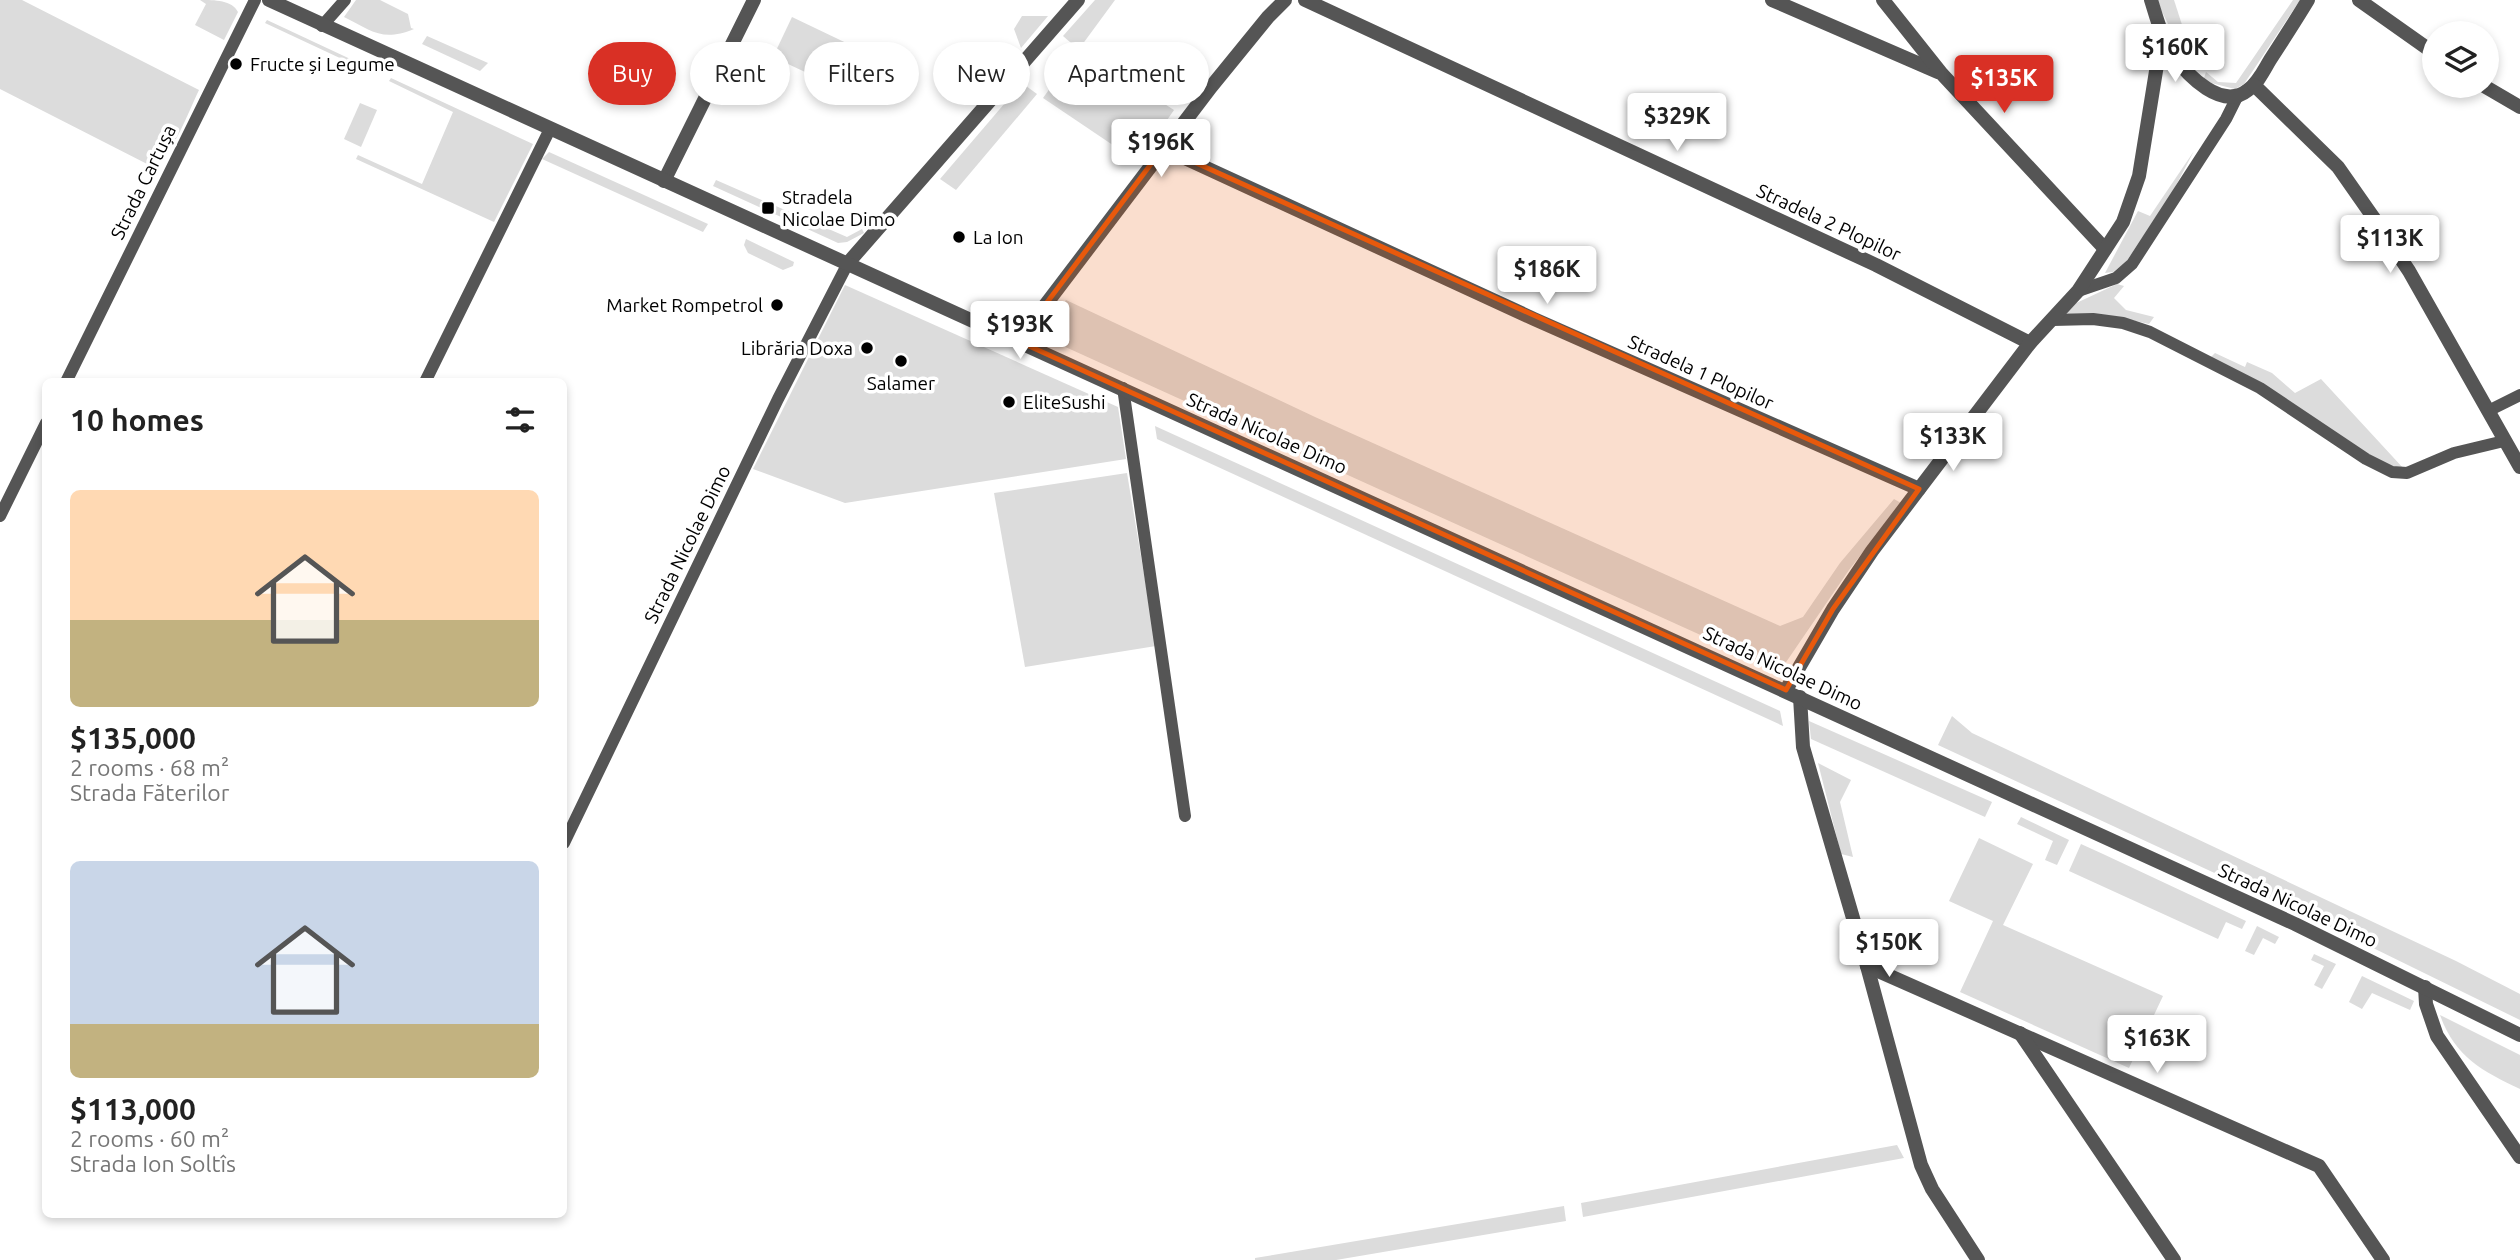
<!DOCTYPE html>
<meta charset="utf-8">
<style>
:root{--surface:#fff;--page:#f2f2f2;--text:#222;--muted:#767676;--accent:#d93025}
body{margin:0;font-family:Ubuntu,sans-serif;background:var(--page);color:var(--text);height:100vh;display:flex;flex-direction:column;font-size:26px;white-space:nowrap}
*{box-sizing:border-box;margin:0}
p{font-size:23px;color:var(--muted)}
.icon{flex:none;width:38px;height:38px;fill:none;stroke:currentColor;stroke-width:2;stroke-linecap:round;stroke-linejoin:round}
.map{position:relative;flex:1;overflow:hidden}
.details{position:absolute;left:42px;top:378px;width:525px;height:840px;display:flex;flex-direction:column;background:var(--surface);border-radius:10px;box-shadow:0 4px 10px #0003}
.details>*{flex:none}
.hud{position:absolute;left:588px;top:42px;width:665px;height:63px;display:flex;gap:14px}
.fabs{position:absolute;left:2422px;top:21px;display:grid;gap:14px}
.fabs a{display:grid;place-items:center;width:77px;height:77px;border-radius:50%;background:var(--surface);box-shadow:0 4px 10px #0003;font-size:35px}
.price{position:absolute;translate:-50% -60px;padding:0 16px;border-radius:7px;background:#fff;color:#222;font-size:23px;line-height:46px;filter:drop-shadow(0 2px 4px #0008)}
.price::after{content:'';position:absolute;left:50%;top:42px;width:21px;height:16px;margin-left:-10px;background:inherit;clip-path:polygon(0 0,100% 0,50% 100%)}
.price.active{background:var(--accent);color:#fff}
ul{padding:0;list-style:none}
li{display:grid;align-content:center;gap:14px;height:371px;padding:0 28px}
li span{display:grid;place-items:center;height:217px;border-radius:10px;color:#555}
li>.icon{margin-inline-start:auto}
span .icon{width:126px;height:126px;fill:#fffc;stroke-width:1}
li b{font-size:30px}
h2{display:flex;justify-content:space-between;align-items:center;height:84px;padding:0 28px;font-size:30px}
.chip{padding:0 24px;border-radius:32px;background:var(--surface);box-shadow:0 4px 10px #0003;font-size:24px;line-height:63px}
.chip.active{background:var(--accent);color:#fff}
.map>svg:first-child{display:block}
</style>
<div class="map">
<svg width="2520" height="1260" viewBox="0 0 2520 1260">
<rect width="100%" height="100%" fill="#fff"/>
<g fill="#dcdcdc">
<path d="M0 0H22L199 90C190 108 171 160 153 167L0 89Z"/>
<path d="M200 0C215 0 232 0 238 12L224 40 195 25 206 4Z"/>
<path d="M356 0H380L408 14 411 28 414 29C382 42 372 31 344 17Z"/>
<path d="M1095 0H1115L1079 49 1174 110 1138 162 1043 98 1078 49 1063 36Z"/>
<path d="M2158 0H2174L2194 62 2189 65 2161 10Z"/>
<path d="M2293 0H2300L2244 84 2235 89 2203 81 2206 72 2218 82 2236 83Z"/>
<path d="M1022 16H1048L1021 48 1014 29Z"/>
<path d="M792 17 884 61 865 100 773 57Z"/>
<path d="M267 20 376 71 374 74 265 23Z"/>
<path d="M427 36 488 63 480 71 422 44Z"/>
<path d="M391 78 533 144 494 222 356 159 358 155 422 184 453 112 389 81Z"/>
<path d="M1022 83 1037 94 956 190 940 179Z"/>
<path d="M360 103 377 110 361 147 344 139Z"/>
<path d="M2194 151 2173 191 2126 262 2113 272 2105 273 2138 211 2150 216Z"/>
<path d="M549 152 708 224 703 232 542 159Z"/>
<path d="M716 180 847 237 862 229 864 233 847 242 838 243 713 186Z"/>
<path d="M746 239 794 262 793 266 783 270 748 253 744 245Z"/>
<path d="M2117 284 2124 286 2114 298 2126 310 2154 317 2149 324 2113 316 2066 314 2072 305Z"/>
<path d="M845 285 1118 407 1126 459 845 503 753 469Z"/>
<path d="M1066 300 1315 417 1780 626 1803 617 1840 563 1894 499 1901 503 1849 570 1780 671 1039 335Z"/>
<path d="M2215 353 2245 367 2247 362 2272 373 2295 393 2321 379 2404 469 2388 466 2211 357Z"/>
<path d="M1155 426 1780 711 1783 726 1157 439Z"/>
<path d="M1127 473 1156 646 1025 667 994 493Z"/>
<path d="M1952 716 1972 733 2456 961 2520 994V1020L2316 920 1938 745Z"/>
<path d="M1809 721 1992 802 1985 817 1811 739Z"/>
<path d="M1818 763 1851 780 1840 802 1853 857 1841 854Z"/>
<path d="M2021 817 2069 840 2057 865 2045 860 2053 841 2017 824Z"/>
<path d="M1979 838 2033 864 2003 925 2163 996 2129 1068 1960 992 1993 921 1949 901Z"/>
<path d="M2081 844 2103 854 2246 921 2242 929 2226 922 2218 939 2069 871Z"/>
<path d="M2257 926 2279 937 2275 944 2263 938 2254 955 2245 951Z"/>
<path d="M2314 954 2336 964 2322 989 2314 985 2324 966 2311 960Z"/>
<path d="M2362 976 2414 1001 2410 1010 2372 993 2362 1009 2349 1002Z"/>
<path d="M2440 1015 2520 1055V1089C2482 1071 2455 1057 2440 1015Z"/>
<path d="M1897 1145 1904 1158 1583 1217 1581 1203Z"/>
<path d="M1564 1206 1566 1221 1336 1260H1255V1258Z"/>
</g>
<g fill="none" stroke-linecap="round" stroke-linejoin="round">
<g stroke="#555" stroke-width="12">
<path d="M322 26 345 0"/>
<path d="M2078 291 2116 278 2132 264 2226 119 2237 97"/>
<path d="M2053 320 2093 319 2123 323 2150 332 2260 388 2366 459 2392 472 2407 473 2454 453 2504 441"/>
<path d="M66 382 255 0"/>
<path d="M425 382 550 129"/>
<path d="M1123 388 1185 816"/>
<path d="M2488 411 2520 395"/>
<path d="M0 516 46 423"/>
<path d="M564 843 778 399 848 263"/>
</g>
<g stroke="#555" stroke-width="14">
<path d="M1305 0 1876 265 2030 343"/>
<path d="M1772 0 1938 72"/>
<path d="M1883 0 1942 74 2105 249"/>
<path d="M2151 0C2157 19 2162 39 2173 55 2188 76 2222 111 2248 90 2258 83 2264 70 2270 60 2283 40 2296 20 2308 0"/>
<path d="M2359 0 2434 53"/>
<path d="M2254 85 2338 167 2373 217 2409 271 2520 467"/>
<path d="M2484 86 2520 107"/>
<path d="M1163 148 1534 319 1919 489"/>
<path d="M664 181 754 0"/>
<path d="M848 263 1078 0"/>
<path d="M1018 341 1211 87 1268 17 1285 0"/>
<path d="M1786 690 1833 609 1872 551 2030 343 2078 291 2123 222 2139 176 2162 34"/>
<path d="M1800 697 1803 747 1867 966 1921 1165 1932 1189 1978 1260"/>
<path d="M1867 966 2319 1166 2383 1260"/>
<path d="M2425 987 2426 1004 2437 1036 2520 1157"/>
<path d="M2020 1033 2174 1260"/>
</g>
<path stroke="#555" stroke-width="14" d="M269 0 2295 924 2520 1035"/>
</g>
<path fill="#e8590c" fill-opacity="0.2" stroke="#e8590c" stroke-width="5" stroke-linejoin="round" d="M1163 148 1919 489 1833 609 1786 690 1018 341Z"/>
<g fill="#000" stroke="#fff" stroke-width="2.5">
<circle cx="236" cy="64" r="7"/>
<rect x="761" y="201" width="14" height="14" rx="3.5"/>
<circle cx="959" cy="237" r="7"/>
<circle cx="777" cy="305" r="7"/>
<circle cx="867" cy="348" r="7"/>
<circle cx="901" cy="361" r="7"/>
<circle cx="1009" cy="402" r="7"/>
</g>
<g text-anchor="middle" stroke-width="7" stroke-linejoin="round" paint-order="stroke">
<g font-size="19" fill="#000" stroke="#fff" text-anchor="start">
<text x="250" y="71">Fructe și Legume</text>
<text x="782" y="204">Stradela<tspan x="782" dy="22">Nicolae Dimo</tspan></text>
<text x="973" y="244">La Ion</text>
<text x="763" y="312" text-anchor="end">Market Rompetrol</text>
<text x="853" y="355" text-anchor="end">Librăria Doxa</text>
<text x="901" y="390" text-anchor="middle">Salamer</text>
<text x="1023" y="409">EliteSushi</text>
</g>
<g font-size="19" fill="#000" stroke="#fff">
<text transform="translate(143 182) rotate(-64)" y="7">Strada Cartușa</text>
<text transform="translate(1829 222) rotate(25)" y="7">Stradela 2 Plopilor</text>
<text transform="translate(1701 372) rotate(24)" y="7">Stradela 1 Plopilor</text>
<text transform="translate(1267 433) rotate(24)" y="7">Strada Nicolae Dimo</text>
<text transform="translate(687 544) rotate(-64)" y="7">Strada Nicolae Dimo</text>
<text transform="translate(1783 668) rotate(25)" y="7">Strada Nicolae Dimo</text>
<text transform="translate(2298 905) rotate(25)" y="7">Strada Nicolae Dimo</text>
</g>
</g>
</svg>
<div class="fabs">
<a><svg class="icon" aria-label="layers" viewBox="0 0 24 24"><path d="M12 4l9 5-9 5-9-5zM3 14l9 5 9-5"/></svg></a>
</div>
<b class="price" style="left:2175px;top:84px">$160K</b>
<b class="price active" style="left:2004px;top:115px">$135K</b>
<b class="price" style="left:1677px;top:153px">$329K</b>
<b class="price" style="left:1161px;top:179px">$196K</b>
<b class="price" style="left:2390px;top:275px">$113K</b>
<b class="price" style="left:1547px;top:306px">$186K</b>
<b class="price" style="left:1020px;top:361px">$193K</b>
<b class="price" style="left:1953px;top:473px">$133K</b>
<b class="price" style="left:1889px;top:979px">$150K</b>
<b class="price" style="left:2157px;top:1075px">$163K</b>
<div class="hud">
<a class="chip active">Buy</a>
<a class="chip">Rent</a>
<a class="chip">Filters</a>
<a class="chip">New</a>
<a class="chip">Apartment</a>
</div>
<section class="details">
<h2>10 homes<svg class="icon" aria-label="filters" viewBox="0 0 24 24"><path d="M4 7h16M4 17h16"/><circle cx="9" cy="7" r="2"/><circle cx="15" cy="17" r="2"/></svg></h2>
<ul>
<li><span style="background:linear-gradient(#ffd9b3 60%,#c2b280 0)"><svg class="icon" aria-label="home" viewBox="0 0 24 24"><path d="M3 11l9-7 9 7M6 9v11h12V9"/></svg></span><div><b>$135,000</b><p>2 rooms · 68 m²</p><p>Strada Făterilor</p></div></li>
<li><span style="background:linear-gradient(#c9d6e8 75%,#c2b280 0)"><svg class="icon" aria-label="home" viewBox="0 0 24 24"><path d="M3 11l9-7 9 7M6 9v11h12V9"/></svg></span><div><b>$113,000</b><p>2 rooms · 60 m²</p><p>Strada Ion Soltîs</p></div></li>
</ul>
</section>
</div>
